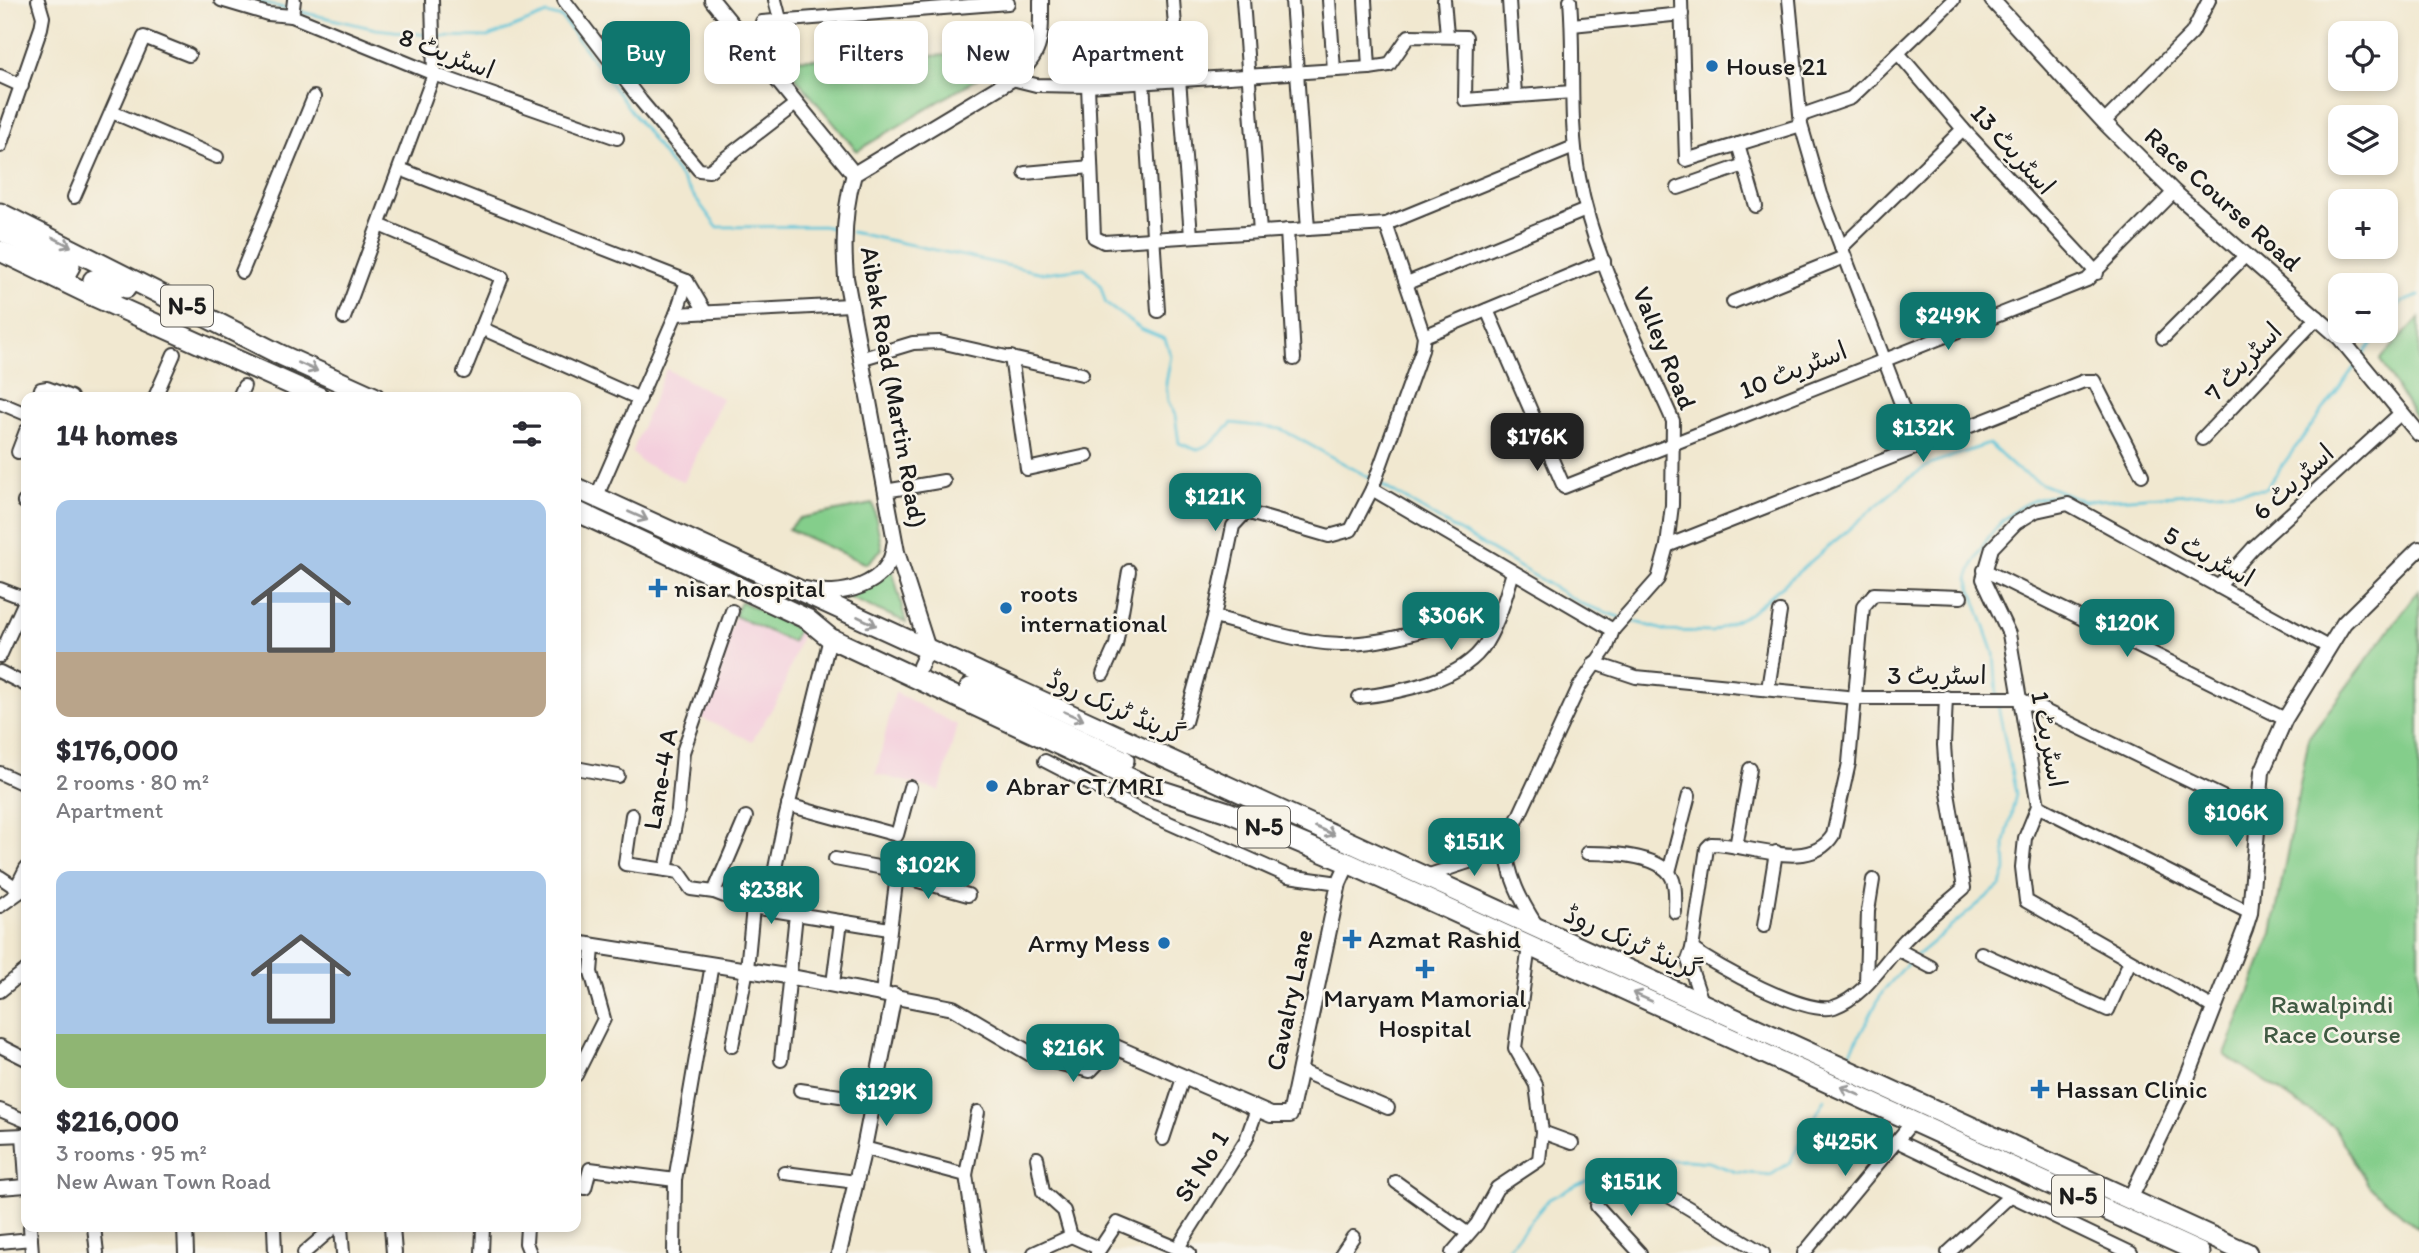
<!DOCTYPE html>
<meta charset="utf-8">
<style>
:root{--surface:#fff;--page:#f7f7f7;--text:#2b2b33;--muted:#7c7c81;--accent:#0f766e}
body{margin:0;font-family:Itim,"Playpen Sans Arabic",sans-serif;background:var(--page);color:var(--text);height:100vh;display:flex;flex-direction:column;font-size:26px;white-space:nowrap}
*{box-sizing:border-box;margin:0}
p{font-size:23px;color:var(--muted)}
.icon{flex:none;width:38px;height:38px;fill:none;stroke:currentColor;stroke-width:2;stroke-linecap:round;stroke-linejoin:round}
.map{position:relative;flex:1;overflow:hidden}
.side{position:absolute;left:21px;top:392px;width:560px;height:840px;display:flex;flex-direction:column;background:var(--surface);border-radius:14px;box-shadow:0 4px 10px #0003}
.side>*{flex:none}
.banner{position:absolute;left:602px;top:21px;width:665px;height:63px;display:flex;gap:14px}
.fabs{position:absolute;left:2328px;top:21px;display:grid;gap:14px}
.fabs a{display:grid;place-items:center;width:70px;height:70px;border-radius:14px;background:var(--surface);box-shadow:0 4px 10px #0003;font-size:35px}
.price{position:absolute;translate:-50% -60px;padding:0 16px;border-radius:14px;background:var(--accent);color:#fff;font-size:23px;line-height:46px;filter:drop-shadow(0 2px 4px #0008)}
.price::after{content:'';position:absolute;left:50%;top:42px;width:21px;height:16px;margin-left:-10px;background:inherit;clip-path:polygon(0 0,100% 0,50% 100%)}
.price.selected{background:#222;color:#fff}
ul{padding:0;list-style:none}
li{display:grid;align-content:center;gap:14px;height:371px;padding:0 35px}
li span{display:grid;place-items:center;height:217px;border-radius:14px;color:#555}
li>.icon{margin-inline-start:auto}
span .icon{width:126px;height:126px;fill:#fffc;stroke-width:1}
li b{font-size:30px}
h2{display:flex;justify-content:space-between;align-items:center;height:84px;padding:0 35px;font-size:30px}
.pill{padding:0 24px;border-radius:14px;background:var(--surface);box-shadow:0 4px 10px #0003;font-size:24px;line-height:63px}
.pill.selected{background:var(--accent);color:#fff}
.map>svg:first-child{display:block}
</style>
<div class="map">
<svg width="2419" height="1253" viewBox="0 0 2419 1253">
<rect width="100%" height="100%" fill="#f7f3e8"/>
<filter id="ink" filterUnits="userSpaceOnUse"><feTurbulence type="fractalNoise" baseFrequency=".0143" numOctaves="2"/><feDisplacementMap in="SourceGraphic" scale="14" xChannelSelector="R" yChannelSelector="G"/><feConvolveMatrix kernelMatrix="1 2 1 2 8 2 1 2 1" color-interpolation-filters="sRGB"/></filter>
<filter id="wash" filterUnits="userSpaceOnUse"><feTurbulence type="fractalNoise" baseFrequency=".00686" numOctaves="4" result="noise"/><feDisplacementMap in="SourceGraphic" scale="28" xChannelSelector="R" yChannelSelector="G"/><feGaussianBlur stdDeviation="1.57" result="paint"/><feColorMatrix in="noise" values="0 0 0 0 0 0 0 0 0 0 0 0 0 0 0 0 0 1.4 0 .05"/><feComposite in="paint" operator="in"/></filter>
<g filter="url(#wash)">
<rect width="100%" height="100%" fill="#f1e8d0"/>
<g fill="#f4cfdd">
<path d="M666 369 722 398 684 482 641 462 632 452Z"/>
<path d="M740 601 803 629 781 694 752 741 701 718Z"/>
<path d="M895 692 957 725 940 791 876 774Z"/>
</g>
<g fill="#84ce8b" stroke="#507554" stroke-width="2">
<path d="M990 54 996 67 857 151 781 60Z"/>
<path d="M2419 318V424L2380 360Z"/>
<path d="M873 504 882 549 866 564 788 529 800 518Z"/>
<path d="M892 568 906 622 842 595Z"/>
<path d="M2419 590V1229L2369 1186 2334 1127 2225 1055 2272 933 2309 737Z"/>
<path d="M740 601 798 629 792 642 735 616Z"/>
</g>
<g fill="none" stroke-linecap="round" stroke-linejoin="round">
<g stroke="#5cc4d9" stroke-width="2.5">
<path d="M250 0 287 9"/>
<path d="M297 11 376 29 428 35"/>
<path d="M438 36 488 37 547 14 562 18 717 227 823 226 841 230"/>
<path d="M851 232 1043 273 1084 268 1100 284 1106 304 1141 329 1165 339 1171 356 1166 383 1168 401 1175 415 1179 443 1197 450 1213 442 1232 423 1281 429 1372 479"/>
<path d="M2385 325 2402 302 2419 296"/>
<path d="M2362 357 2381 331"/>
<path d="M1378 483 1582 604 1619 617"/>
<path d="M1629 620 1667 631 1712 632 1749 614 1909 478 1932 463 1989 444 2015 468 2042 484 2084 501 2265 489 2356 365"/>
<path d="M1997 694 1994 653 1968 579C1982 535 2019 490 2069 496"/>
<path d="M1917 955 2001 885 2006 870 2005 843 2016 794 1997 701"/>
<path d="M1849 1055 1883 991 1909 962"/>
<path d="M1504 1253 1549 1199 1587 1180 1612 1161 1687 1160 1709 1162 1736 1172 1771 1175 1789 1163 1825 1099"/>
</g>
</g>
</g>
<g filter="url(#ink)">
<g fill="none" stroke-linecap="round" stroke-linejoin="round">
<g stroke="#3c3b37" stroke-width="16">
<g id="minor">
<path d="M221 0 268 14 292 16 434 74 617 138"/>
<path d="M564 0 641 101 699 170 709 171 719 163 797 103"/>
<path d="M775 0 780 19"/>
<path d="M1173 0 1191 236"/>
<path d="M1243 0 1260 232"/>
<path d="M1292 0 1308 229"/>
<path d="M1329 0 1334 70"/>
<path d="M1365 0 1369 68"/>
<path d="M1444 0 1447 35"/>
<path d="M1509 0 1515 95"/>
<path d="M1681 0 1686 160 1801 125"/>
<path d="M1789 0 1801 125 1821 194 1918 448"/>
<path d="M292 16 294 0"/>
<path d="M762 22 1008 3"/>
<path d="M1572 25 1682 14"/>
<path d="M1898 53 1963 129 2097 273"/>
<path d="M0 76 22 86"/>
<path d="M1012 79 1036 85 1088 86 1369 68 1389 65 1409 36 1466 37 1465 100 1572 92"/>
<path d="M1143 82 1158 311"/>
<path d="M1088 86 1094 237 1104 242 1386 224 1574 147"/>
<path d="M112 112 217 157"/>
<path d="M1802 115 1851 98 1953 0"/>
<path d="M2104 122 2192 33 2209 0"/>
<path d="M1738 144 1756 206"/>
<path d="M0 146 41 28 43 17 38 0"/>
<path d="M400 169 687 281 706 313"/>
<path d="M1025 173 1091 167"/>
<path d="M1678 188 1744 165"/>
<path d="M74 197 144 37 189 55"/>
<path d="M379 225 502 277 464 372"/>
<path d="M1287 230 1294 359"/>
<path d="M1841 248 1963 129"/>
<path d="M242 272 314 97"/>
<path d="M1407 283 1586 210"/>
<path d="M1733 302 1844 257"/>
<path d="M1487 310 1564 487 2087 280 2174 192"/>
<path d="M676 314 850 305"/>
<path d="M344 318 434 74 432 0"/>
<path d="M481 328 640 399"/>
<path d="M1424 336 1604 261"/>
<path d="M2163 338 2246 255"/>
<path d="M1011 357 1027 469 1087 456"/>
<path d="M860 359 913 343 940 342 1082 374"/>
<path d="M39 397 41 389 47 388 71 397"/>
<path d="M155 397 174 354"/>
<path d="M239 397 244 386"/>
<path d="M0 403 26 414"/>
<path d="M2202 439 2318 317"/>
<path d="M18 452 26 431"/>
<path d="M1372 489 1613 630"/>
<path d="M885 491 944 481"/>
<path d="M596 498 676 314 687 281"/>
<path d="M24 502 26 503"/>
<path d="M1667 546 2084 381H2094L2142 475"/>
<path d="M1984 570 2285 719"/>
<path d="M2218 587 2254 547 2401 413"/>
<path d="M0 589 26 599"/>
<path d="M1214 617C1246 625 1278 636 1310 641 1356 650 1402 637 1445 624"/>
<path d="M0 656 26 599"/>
<path d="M1594 663 1636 677 1857 698H2018L2256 813"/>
<path d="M0 672 26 685"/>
<path d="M1103 674 1116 645 1129 571"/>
<path d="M1768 689 1780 612"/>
<path d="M1359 697C1398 693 1464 680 1486 643 1499 621 1506 596 1513 572"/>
<path d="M1185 722 1214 617 1233 526 1246 512 1329 536 1351 530 1372 489 1422 350 1424 336 1386 224"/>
<path d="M1045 761 1140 810 1288 876 1339 883"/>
<path d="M576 768 618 776"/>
<path d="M0 773 26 785"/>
<path d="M788 805 897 835 910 787"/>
<path d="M2038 806 2250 913"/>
<path d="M632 815 625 864 666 870 678 810 683 752 732 611"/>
<path d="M1736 847 1750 769"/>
<path d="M1587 853C1610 853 1669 854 1674 884 1676 893 1675 903 1675 912"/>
<path d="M835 859 894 870 897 875 968 895"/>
<path d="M666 870 679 872 691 889 714 892 753 907 889 929"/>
<path d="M1669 872 1689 795"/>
<path d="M1426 876 1481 858 1506 844"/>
<path d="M0 877 21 891 0 906"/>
<path d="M17 886 26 868"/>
<path d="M714 892 746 817"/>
<path d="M767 909 784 823 830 638"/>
<path d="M1537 926C1521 901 1507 875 1506 844L1579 687 1607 647 1613 630 1658 579 1667 546 1672 505 1673 421C1639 343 1594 261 1579 177 1568 118 1575 59 1570 0"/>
<path d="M1764 926 1776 852"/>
<path d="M1692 949 1707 848 1711 844C1747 843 1809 874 1833 835L1849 763 1863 607 1874 594 1961 597"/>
<path d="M1897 949 1931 967"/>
<path d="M1981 953 2108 1010 2130 961"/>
<path d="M833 984 841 921"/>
<path d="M1866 984 1868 911 1873 880"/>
<path d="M0 991 26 970"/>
<path d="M882 993 897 875"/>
<path d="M1702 1002 1688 960 1692 949C1716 966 1807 1017 1834 1007 1865 996 1882 964 1904 941 1922 922 1944 906 1964 888L1947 787 1944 745 1946 697"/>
<path d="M2214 1008 2026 901 2022 867 2025 838 2038 806 2009 634 1983 579 1992 548 2016 523 2036 511 2068 504 2328 647"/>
<path d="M0 1046 26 1059"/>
<path d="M732 1046 747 969 753 907"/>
<path d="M781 1060 796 914"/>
<path d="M1299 1070 1388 1108"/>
<path d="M576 1075 604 1019 591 972 593 948"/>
<path d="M800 1090 873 1101"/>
<path d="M0 1110 26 1121"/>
<path d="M1542 1132 1572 1143"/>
<path d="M23 1135 26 1179"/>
<path d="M0 1136 26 1135"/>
<path d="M1163 1139 1183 1078"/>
<path d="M1899 1142 2131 1253"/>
<path d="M864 1148 966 1175 978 1253"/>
<path d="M1037 1158 1043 1192 1064 1211 1071 1236 1098 1248"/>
<path d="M785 1173 856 1182"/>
<path d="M966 1175 978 1112"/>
<path d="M1396 1182 1467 1233"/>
<path d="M576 1186 585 1188 590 1169 675 1180"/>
<path d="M1634 1187 1667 1195 1763 1253"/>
<path d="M0 1188 26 1186"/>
<path d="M1597 1206 1640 1253"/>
<path d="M30 1227 32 1253"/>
<path d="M94 1227 97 1253"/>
<path d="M274 1227 275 1253"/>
<path d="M341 1227 343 1253"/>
<path d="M527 1227 526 1243 530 1253"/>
<path d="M0 1242 31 1239"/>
<path d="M1179 1246 1246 1140 1257 1109"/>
<path d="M304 1253 334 1227"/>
<path d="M482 1253 483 1227"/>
<path d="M674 1253 675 1180 712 964"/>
<path d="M1034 1253 1071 1236"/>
<path d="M1097 1253 1117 1223 1189 1253"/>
<path d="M1342 1253 1353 1237"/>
<path d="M1452 1253 1477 1224 1497 1188 1539 1160 1542 1132 1536 1085 1515 1048 1529 946"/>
<path d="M1804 1253 1914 1120"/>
<path d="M1948 1253 2010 1196"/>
</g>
</g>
<g stroke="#3c3b37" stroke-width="18">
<g id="tertiary">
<path d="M712 0 854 174"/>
<path d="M1992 0 2104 122 2174 192 2340 338 2419 434"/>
<path d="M805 589C839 599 891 585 894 545"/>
<path d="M920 666 928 649 897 552 846 278C843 243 844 208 854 174L1012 79C1043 54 1041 38 1041 0"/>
<path d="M576 943 792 977 953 1008 1036 1057 1090 1070 1113 1046 1271 1115H1290L1339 883 1348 863"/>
<path d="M2130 1199 2180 1096 2245 929 2250 913 2262 772 2285 719 2344 623 2419 549"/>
<path d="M185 1227 186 1253"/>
<path d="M392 1227 394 1253"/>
<path d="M839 1253 864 1148 894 995"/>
</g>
</g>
<g stroke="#3c3b37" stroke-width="23">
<g id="trunk">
<path d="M0 213 281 355 374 397"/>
<path d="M0 230 70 266 66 273 47 268"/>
<path d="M0 251 91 295 319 397"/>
<path d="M111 297 95 289 93 280 103 277 126 288"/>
<path d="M576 488 2247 1253"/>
<path d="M576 511 807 619 830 638 1147 786 1228 812 1348 863 2200 1253"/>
<path d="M970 688 1124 760"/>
</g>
</g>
<use href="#minor" stroke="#fff" stroke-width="12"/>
<use href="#tertiary" stroke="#fff" stroke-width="14"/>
<use href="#trunk" stroke="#fff" stroke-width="19"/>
</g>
<defs><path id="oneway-shaft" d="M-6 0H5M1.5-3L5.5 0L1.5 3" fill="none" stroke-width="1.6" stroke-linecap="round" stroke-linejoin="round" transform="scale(1.75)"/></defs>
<g stroke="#999">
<use href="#oneway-shaft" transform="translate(62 242) rotate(27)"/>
<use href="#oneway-shaft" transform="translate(308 367) rotate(24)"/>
<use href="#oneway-shaft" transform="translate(638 516) rotate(24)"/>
<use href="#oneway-shaft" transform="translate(867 621) rotate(26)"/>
<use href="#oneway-shaft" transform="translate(1074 716) rotate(24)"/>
<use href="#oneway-shaft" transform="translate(1325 831) rotate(24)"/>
<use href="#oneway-shaft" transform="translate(1642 997) rotate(-156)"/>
<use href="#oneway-shaft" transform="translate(1850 1091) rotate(-156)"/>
</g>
</g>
<g fill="#1f6fb2" stroke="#f7f3e8" stroke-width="2.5">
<circle cx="1712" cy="66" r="7"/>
<path d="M654.5 577.5h7v7h7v7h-7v7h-7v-7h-7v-7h7z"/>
<circle cx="1006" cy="608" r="7"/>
<circle cx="992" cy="786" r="7"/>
<path d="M1348.5 928.5h7v7h7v7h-7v7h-7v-7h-7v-7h7z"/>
<circle cx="1164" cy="943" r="7"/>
<path d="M1421.5 958.5h7v7h7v7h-7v7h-7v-7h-7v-7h7z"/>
<path d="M2036.5 1078.5h7v7h7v7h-7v7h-7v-7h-7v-7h7z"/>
</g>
<g text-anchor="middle" stroke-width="5" stroke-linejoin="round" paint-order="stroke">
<g fill="#f7f3e8" stroke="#5e5c59" stroke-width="2">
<rect x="161" y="285.5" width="52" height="41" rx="5"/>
<rect x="1238" y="806.5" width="52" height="41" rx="5"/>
<rect x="2052" y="1175.5" width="52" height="41" rx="5"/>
</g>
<g font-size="24" font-weight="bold" fill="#1c1c1c">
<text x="187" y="314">N-5</text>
<text x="1264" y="835">N-5</text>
<text x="2078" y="1204">N-5</text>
</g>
<g font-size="26" fill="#1c1c1c" stroke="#f7f3e8">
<text transform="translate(447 53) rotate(21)" y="9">اسٹریٹ 8</text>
<text transform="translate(2013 149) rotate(48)" y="9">اسٹریٹ 13</text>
<text transform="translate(2223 199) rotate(42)" y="9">Race Course Road</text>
<text transform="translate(1665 348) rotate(68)" y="9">Valley Road</text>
<text transform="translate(2243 362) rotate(-46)" y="9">اسٹریٹ 7</text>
<text transform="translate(1793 370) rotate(-22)" y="9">اسٹریٹ 10</text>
<text transform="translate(894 387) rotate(80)" y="9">Aibak Road (Martin Road)</text>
<text transform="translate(2293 482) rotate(-42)" y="9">اسٹریٹ 6</text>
<text transform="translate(2209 556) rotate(29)" y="9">اسٹریٹ 5</text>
<text x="1937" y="684">اسٹریٹ 3</text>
<text transform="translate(1116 707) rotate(24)" y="9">گرینڈ ٹرنک روڈ</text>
<text transform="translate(2049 739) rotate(79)" y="9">اسٹریٹ 1</text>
<text transform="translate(660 779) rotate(-80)" y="9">Lane-4 A</text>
<text transform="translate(1633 942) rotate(24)" y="9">گرینڈ ٹرنک روڈ</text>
<text transform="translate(1289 1000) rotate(-78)" y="9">Cavalry Lane</text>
<text transform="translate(1201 1166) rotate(-58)" y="9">St No 1</text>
</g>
<g font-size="26" fill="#1c1c1c" stroke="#f7f3e8" text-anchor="start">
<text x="1726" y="75">House 21</text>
<text x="674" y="597">nisar hospital</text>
<text x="1020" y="602">roots<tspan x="1020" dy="30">international</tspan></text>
<text x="1006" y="795">Abrar CT/MRI</text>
<text x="1368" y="948">Azmat Rashid</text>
<text x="1150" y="952" text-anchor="end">Army Mess</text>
<text x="1425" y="1007" text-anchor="middle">Maryam Mamorial<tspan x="1425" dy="30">Hospital</tspan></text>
<text x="2056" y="1098">Hassan Clinic</text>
</g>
<g font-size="26" fill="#405a43" stroke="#f7f3e8">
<text x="2332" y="1013">Rawalpindi<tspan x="2332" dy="30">Race Course</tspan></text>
</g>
</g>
</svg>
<div class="fabs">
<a><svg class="icon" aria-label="locate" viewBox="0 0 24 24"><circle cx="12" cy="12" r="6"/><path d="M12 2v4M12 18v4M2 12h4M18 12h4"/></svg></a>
<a><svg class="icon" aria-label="layers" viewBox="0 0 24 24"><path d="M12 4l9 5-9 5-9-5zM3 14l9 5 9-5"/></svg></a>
<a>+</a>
<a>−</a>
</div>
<b class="price" style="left:1948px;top:352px">$249K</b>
<b class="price" style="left:1923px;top:464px">$132K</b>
<b class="price selected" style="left:1537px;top:473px">$176K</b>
<b class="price" style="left:1215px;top:533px">$121K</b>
<b class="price" style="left:1451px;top:652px">$306K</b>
<b class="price" style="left:2127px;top:659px">$120K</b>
<b class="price" style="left:2236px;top:849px">$106K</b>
<b class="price" style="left:1474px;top:878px">$151K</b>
<b class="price" style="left:928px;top:901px">$102K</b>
<b class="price" style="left:771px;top:926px">$238K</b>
<b class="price" style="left:1073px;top:1084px">$216K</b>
<b class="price" style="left:886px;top:1128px">$129K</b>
<b class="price" style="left:1845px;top:1178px">$425K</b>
<b class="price" style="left:1631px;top:1218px">$151K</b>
<div class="banner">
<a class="pill selected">Buy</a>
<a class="pill">Rent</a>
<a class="pill">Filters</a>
<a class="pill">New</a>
<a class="pill">Apartment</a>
</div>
<section class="side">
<h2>14 homes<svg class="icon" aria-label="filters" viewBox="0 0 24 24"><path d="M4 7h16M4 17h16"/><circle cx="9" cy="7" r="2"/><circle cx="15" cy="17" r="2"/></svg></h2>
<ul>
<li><span style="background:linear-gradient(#a9c7e8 70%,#b9a48a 0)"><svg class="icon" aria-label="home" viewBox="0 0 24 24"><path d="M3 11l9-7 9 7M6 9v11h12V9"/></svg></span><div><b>$176,000</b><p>2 rooms · 80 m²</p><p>Apartment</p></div></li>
<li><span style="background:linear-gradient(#a9c7e8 75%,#8fb573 0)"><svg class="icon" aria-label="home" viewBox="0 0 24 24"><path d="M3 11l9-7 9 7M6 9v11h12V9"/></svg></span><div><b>$216,000</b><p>3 rooms · 95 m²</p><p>New Awan Town Road</p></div></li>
</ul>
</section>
</div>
